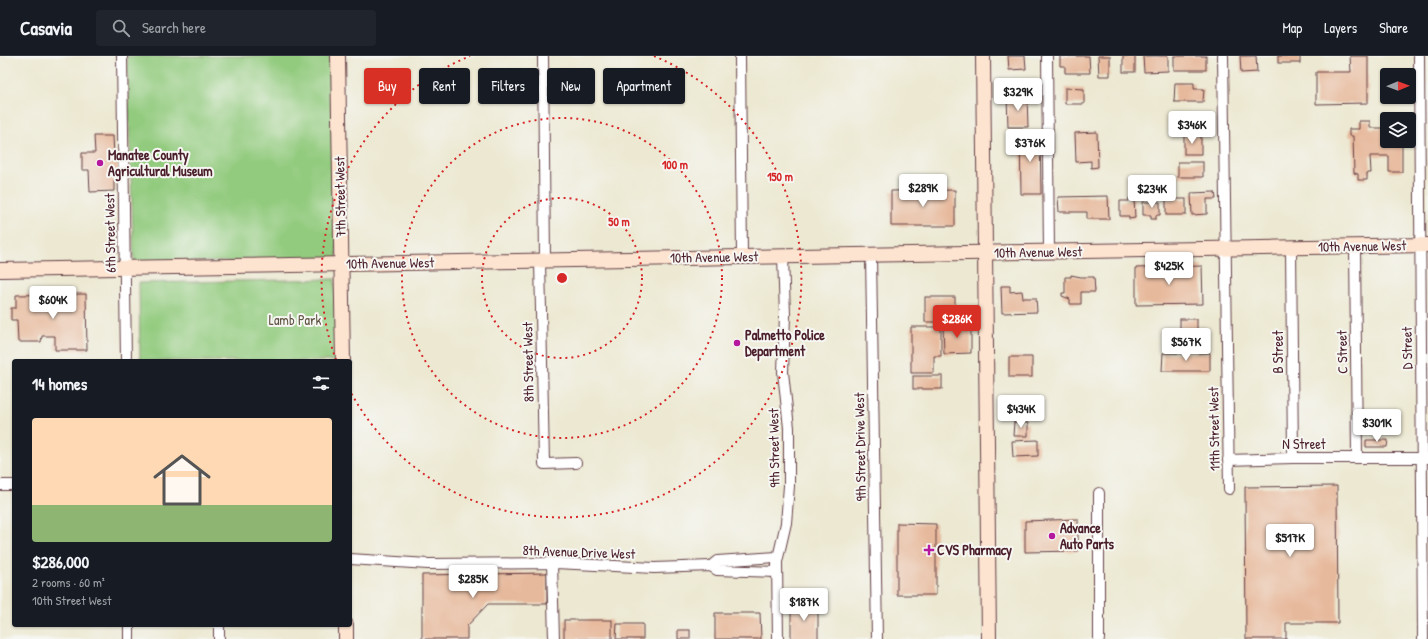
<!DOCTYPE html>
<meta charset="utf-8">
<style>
:root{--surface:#171b24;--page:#20242c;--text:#f1f3f6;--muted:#9ea1a6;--line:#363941;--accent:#d93025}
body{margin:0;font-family:"Patrick Hand",sans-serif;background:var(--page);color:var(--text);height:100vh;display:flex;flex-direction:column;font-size:15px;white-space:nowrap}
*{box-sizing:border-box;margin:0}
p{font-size:13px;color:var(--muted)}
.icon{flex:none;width:22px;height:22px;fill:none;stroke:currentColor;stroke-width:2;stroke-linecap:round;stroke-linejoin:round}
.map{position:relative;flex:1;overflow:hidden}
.details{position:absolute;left:12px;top:303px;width:340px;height:268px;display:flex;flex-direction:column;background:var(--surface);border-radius:4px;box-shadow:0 1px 3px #0004}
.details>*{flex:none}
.banner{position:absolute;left:364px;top:12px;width:380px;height:36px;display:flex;gap:8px}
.needle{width:26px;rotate:89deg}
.controls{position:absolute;left:1380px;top:12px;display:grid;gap:8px}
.controls a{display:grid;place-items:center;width:36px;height:36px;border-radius:4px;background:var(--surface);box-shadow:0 1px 3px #0004;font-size:20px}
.price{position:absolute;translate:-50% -34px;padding:0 9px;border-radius:4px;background:#fff;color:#222;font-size:13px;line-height:26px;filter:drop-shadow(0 1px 2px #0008)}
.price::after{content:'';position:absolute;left:50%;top:24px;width:12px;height:9px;margin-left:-6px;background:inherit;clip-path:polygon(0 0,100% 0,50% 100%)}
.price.active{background:var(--accent);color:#fff}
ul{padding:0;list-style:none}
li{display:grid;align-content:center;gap:8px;height:212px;padding:0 20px}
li+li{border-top:1px solid var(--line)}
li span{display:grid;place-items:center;height:124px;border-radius:4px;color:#555}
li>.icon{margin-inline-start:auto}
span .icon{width:72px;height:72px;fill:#fffc;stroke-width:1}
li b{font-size:17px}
h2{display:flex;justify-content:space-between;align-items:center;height:48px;padding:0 20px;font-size:17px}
.chip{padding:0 14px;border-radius:4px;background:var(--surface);box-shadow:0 1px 3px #0004;font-size:14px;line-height:36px}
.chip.active{background:var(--accent);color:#fff}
header{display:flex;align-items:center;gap:24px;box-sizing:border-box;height:56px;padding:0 20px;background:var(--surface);border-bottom:1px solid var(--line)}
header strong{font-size:19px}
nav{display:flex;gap:22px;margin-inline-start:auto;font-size:14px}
.search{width:280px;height:36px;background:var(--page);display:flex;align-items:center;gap:10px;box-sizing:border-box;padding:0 14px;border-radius:4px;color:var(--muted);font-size:15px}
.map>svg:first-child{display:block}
</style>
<header>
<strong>Casavia</strong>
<div class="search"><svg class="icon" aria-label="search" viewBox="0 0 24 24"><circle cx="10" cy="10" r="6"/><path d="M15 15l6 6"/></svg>Search here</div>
<nav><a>Map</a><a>Layers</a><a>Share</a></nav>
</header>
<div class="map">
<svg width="1428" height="583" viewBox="0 0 1428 583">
<rect width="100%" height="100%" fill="#f6f6f2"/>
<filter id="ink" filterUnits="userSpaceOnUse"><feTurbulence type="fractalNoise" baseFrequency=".025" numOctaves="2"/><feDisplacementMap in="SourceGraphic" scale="8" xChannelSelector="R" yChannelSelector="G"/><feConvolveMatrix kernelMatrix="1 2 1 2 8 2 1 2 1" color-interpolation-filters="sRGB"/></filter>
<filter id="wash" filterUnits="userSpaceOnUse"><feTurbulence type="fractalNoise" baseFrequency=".012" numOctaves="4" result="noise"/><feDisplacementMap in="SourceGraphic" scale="16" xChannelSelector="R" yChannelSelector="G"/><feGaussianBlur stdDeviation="0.9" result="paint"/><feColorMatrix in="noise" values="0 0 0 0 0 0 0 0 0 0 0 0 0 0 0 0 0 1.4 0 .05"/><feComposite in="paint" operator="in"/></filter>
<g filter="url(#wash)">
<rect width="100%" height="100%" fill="#ece8d1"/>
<g fill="#92cb7e" stroke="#6e7554">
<path d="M127 0H334L337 204 134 207Z"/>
<path d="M335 223 337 305H140L139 227Z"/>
</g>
<g id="blocks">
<g fill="#e7b99c">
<path d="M1008 0H1025L1026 13 1009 14Z"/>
<path d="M1060 0H1089L1090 17H1065V10H1060Z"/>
<path d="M1098 0H1110V20H1099Z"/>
<rect x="1123" y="0" width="12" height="16"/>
<path d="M1143 0H1168V15L1144 16Z"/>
<rect x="1174" y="0" width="32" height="14"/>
<path d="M1240 0H1256L1257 16 1241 17Z"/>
<rect x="1278" y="0" width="22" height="7"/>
<path d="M1350 0H1368V47L1316 48V16H1351Z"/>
<path d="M1175 27H1194V33H1204L1203 46H1174Z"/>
<path d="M1065 32 1084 33V48H1065Z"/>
<path d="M1007 40H1027L1028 71H1008Z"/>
<path d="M1359 65H1370V72H1387V85H1402V116H1389V100H1370L1371 117H1367V124H1358V118L1354 117 1353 80H1349V73H1359Z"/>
<path d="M1020 76H1040L1041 138H1021Z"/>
<path d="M1097 76 1098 111 1091 112V105L1076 106 1075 77Z"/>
<path d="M94 80H113L114 100H118V124H114V135L90 136 89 114H82V97H95Z"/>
<rect x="1184" y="80" width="17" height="18"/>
<rect x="1178" y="106" width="25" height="15"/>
<path d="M955 134V170H891V135Z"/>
<path d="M1215 136 1216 143H1207V158L1192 159 1191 137Z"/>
<path d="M1108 140 1109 163H1087V156H1059L1058 141Z"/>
<path d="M1129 142H1134L1135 162 1129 163V160H1120V145H1129Z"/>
<rect x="1166" y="143" width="20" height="16"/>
<path d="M1143 146H1160V159H1156V163H1151V159H1143Z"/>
<path d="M1202 210 1203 248 1136 249V212Z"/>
<path d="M1071 219 1081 221H1094L1095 236H1081V248H1070V243L1062 240V237H1065V221H1071Z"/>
<path d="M1001 230H1010V236L1022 235 1023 242H1036L1037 256 1002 257Z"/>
<path d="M86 238 87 294H55V280H42L41 286H18L17 264H11V252H16V239Z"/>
<rect x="925" y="241" width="30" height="25"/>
<rect x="1180" y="263" width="17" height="20"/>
<path d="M943 268H971V297L944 298Z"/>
<path d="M911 271H941V300H934V317H911Z"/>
<path d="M1163 297H1210V315H1162Z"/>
<rect x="1009" y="301" width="23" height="20"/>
<rect x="913" y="320" width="29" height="13"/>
<path d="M1014 366 1028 367V380H1013Z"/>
<path d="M1038 384V400L1013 401 1012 385Z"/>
<path d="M1366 384H1388L1387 391H1366Z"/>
<path d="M1337 430 1338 567H1286V583H1246L1245 431Z"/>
<path d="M1078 463V495L1025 496V465Z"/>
<path d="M897 467 936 468V539H897Z"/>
<path d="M547 517V548H488L467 570V583H422V519Z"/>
<rect x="791" y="548" width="27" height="35"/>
<path d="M715 557H760L761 583H715Z"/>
<rect x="564" y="564" width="48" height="19"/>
<path d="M617 568H643V583H616Z"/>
<rect x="678" y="574" width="12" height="9"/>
</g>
</g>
</g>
<g filter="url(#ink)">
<use href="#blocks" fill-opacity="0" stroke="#623d44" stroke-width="1"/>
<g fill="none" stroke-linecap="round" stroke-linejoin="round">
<g stroke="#623d44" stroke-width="12">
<g id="street">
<path d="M122 0 126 305"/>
<path d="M543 0 545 203"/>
<path d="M740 0 742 200"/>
<path d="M1047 0 1049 196"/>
<path d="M1223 0 1229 433"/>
<path d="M1419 0 1423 583"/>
<path d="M1355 190 1357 402"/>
<path d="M1291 191 1293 402"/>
<path d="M871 199 877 583"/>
<path d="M540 204 544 408 576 407"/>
<path d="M1228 404 1293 402H1428"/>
<path d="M0 429H14"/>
<path d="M1099 437V583"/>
<path d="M350 503 428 508 556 507 654 512 711 510 717 514 776 516"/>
<path d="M552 507 554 583"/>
<path d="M711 510 717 505 777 501"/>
<path d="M129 569V583"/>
<path d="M219 569V583"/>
<path d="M778 583 777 506 786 467 789 430V372L783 316 785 259 783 200"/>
</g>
</g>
<g stroke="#623d44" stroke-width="16">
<g id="secondary">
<path d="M338 0 343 305"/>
<path d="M983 0 989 583"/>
<path d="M0 214 1428 189"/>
<path d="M346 569V583"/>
</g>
</g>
<use href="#street" stroke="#fff" stroke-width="10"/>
<use href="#secondary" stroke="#fde4d0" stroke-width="14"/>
</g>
</g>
<g fill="none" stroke="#d62828" stroke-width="2" stroke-dasharray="2 4">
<circle cx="562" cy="222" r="80"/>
<circle cx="562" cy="222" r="160"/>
<path d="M336 304A240 240 0 0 1 470 0M654 0A240 240 0 1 1 350 335"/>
</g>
<g fill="#b5179e" stroke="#f6f6f2" stroke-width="1.5">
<circle cx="100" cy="107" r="4"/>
<circle cx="737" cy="287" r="4"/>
<circle cx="1052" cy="480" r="4"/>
<path d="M927 488h4v4h4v4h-4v4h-4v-4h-4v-4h4z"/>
</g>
<g text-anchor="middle" stroke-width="4" stroke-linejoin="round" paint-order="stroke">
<g font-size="14" font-weight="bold" fill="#4a1f2b" stroke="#f6f6f2" text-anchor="start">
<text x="108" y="104">Manatee County<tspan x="108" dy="16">Agricultural Museum</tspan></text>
<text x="745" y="284">Palmetto Police<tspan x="745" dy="16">Department</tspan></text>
<text x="1060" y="477">Advance<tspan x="1060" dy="16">Auto Parts</tspan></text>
<text x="937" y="499">CVS Pharmacy</text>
</g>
<g font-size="14" fill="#4a1f2b" stroke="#f6f6f2">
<text transform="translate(340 141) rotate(-91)" y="5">7th Street West</text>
<text transform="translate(110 177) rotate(-91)" y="5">6th Street West</text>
<text transform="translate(1362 190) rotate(-1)" y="5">10th Avenue West</text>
<text transform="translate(1038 196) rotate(-1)" y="5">10th Avenue West</text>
<text transform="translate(714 201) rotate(-1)" y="5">10th Avenue West</text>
<text transform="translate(390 207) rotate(-1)" y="5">10th Avenue West</text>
<text transform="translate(1407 292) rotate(-91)" y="5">D Street</text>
<text transform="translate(1278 296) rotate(-90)" y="5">B Street</text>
<text transform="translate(1342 296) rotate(-91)" y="5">C Street</text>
<text transform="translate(528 306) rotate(-91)" y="5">8th Street West</text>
<text transform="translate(1214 373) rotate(-91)" y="5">11th Street West</text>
<text x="1304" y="393">N Street</text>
<text transform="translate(860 391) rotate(-91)" y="5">9th Street Drive West</text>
<text transform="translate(774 392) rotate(-91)" y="5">9th Street West</text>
<text transform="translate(579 496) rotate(2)" y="5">8th Avenue Drive West</text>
</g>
<g font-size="14" fill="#605344" stroke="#f6f6f2">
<text x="295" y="269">Lamb Park</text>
</g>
</g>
<circle cx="562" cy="222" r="6" fill="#d62828" stroke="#f6f6f2" stroke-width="2"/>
<g font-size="12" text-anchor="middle" font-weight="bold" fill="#d62828" stroke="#f6f6f2" stroke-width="4" stroke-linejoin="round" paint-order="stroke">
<text x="675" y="113">100 m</text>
<text x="780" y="125">150 m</text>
<text x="619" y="170">50 m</text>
</g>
</svg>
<div class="controls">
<a><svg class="needle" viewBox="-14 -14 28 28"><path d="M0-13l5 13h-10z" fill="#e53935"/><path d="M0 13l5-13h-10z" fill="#9ea1a6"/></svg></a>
<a><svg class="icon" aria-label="layers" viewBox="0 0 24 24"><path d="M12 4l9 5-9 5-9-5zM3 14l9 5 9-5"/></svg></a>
</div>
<b class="price" style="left:1018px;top:56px">$329K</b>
<b class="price" style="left:1192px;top:89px">$346K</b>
<b class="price" style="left:1030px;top:107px">$376K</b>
<b class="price" style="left:923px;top:152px">$289K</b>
<b class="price" style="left:1152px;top:153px">$234K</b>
<b class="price" style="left:1169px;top:230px">$425K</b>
<b class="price" style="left:53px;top:264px">$604K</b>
<b class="price active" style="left:957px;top:283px">$286K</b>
<b class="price" style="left:1186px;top:306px">$567K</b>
<b class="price" style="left:1021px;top:373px">$434K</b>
<b class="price" style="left:1377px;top:387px">$301K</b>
<b class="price" style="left:1290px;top:502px">$517K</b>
<b class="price" style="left:473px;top:543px">$285K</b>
<b class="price" style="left:804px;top:566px">$187K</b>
<div class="banner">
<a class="chip active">Buy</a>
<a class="chip">Rent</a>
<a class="chip">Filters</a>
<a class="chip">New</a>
<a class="chip">Apartment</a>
</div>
<section class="details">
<h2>14 homes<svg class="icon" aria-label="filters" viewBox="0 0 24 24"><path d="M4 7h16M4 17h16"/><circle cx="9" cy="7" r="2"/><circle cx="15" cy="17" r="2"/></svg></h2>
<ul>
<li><span style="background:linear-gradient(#ffd9b3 70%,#8fb573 0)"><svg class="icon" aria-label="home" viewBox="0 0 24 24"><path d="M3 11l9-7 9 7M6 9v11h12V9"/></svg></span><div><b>$286,000</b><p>2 rooms · 60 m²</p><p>10th Street West</p></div></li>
</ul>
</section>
</div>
